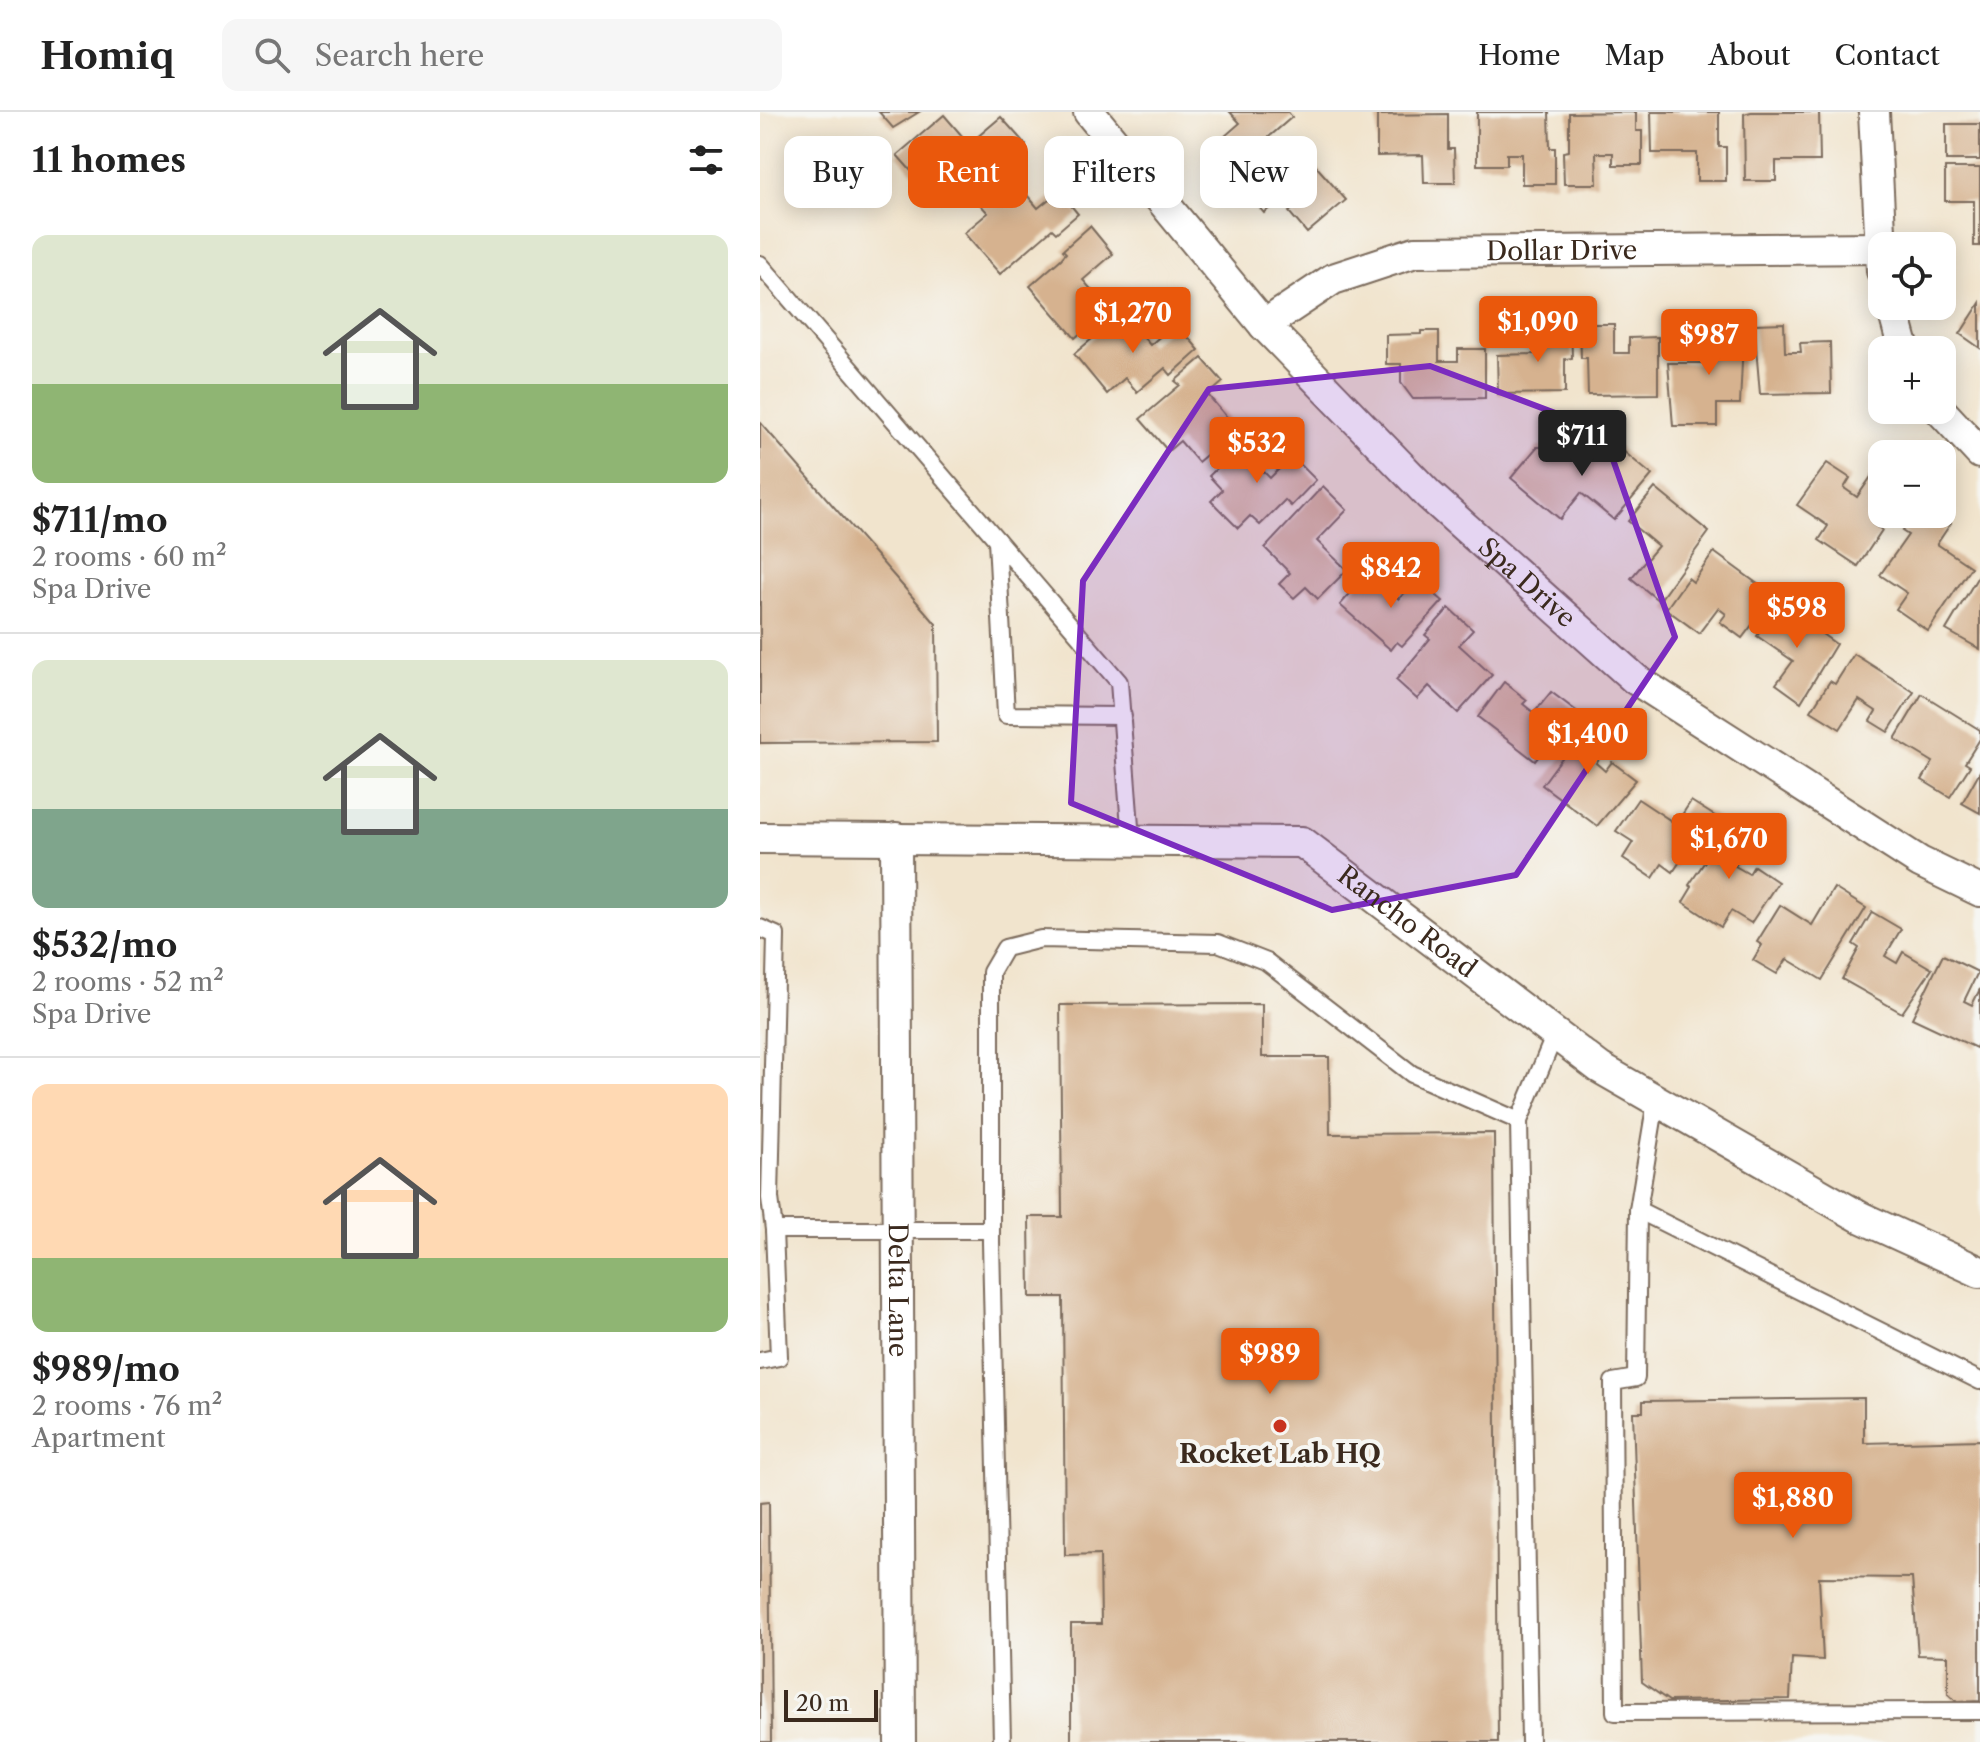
<!DOCTYPE html>
<meta charset="utf-8">
<style>
:root{--surface:#fff;--page:#f6f6f6;--text:#222;--muted:#767676;--line:#e0e0e0;--accent:#ea580c}
body{margin:0;font-family:"Libre Caslon Text",serif;background:var(--page);color:var(--text);height:100vh;display:flex;flex-direction:column;font-size:30px;white-space:nowrap}
*{box-sizing:border-box;margin:0}
p{font-size:26px;color:var(--muted)}
.icon{flex:none;width:44px;height:44px;fill:none;stroke:currentColor;stroke-width:2;stroke-linecap:round;stroke-linejoin:round}
.map{position:relative;flex:1;overflow:hidden}
.sheet{display:flex;flex-direction:column;background:var(--surface);width:760px}
.sheet>*{flex:none}
.top-card{position:absolute;left:24px;top:24px;width:760px;height:72px;display:flex;gap:16px}
.tools{position:absolute;left:1108px;top:120px;display:grid;gap:16px}
.tools a{display:grid;place-items:center;width:88px;height:88px;border-radius:16px;background:var(--surface);box-shadow:0 4px 20px #0003;font-size:40px}
.scale{position:absolute;left:24px;bottom:20px;width:94px;box-sizing:border-box;padding-left:8px;border:4px solid #3b2a1e;border-top:0;font-size:22px;line-height:28px;white-space:nowrap;color:#3b2a1e;-webkit-text-stroke:6px #f6f6f2;paint-order:stroke}
.price{position:absolute;translate:-50% -68px;padding:0 18px;border-radius:8px;background:var(--accent);color:#fff;font-size:26px;line-height:52px;filter:drop-shadow(0 2px 4px #0008)}
.price::after{content:'';position:absolute;left:50%;top:48px;width:24px;height:18px;margin-left:-12px;background:inherit;clip-path:polygon(0 0,100% 0,50% 100%)}
.price.active{background:#222;color:#fff}
ul{padding:0;list-style:none}
li{display:grid;align-content:center;gap:16px;height:424px;padding:0 32px}
li+li{border-top:2px solid var(--line)}
li span{display:grid;place-items:center;height:248px;border-radius:16px;color:#555}
li>.icon{margin-inline-start:auto}
span .icon{width:144px;height:144px;fill:#fffc;stroke-width:1}
li b{font-size:34px}
h2{display:flex;justify-content:space-between;align-items:center;height:96px;padding:0 32px;font-size:34px}
.pill{padding:0 28px;border-radius:16px;background:var(--surface);box-shadow:0 4px 20px #0003;font-size:28px;line-height:72px}
.pill.active{background:var(--accent);color:#fff}
header{display:flex;align-items:center;gap:48px;box-sizing:border-box;height:112px;padding:0 40px;background:var(--surface);border-bottom:2px solid var(--line)}
header strong{font-size:38px}
nav{display:flex;gap:44px;margin-inline-start:auto;font-size:28px}
.search{width:560px;height:72px;background:var(--page);display:flex;align-items:center;gap:20px;box-sizing:border-box;padding:0 28px;border-radius:16px;color:var(--muted);font-size:30px}
main{display:flex;flex:1;min-height:0}
.map>svg:first-child{display:block}
</style>
<header>
<strong>Homiq</strong>
<div class="search"><svg class="icon" aria-label="search" viewBox="0 0 24 24"><circle cx="10" cy="10" r="6"/><path d="M15 15l6 6"/></svg>Search here</div>
<nav><a>Home</a><a>Map</a><a>About</a><a>Contact</a></nav>
</header>
<main>
<section class="sheet">
<h2>11 homes<svg class="icon" aria-label="filters" viewBox="0 0 24 24"><path d="M4 7h16M4 17h16"/><circle cx="9" cy="7" r="2"/><circle cx="15" cy="17" r="2"/></svg></h2>
<ul>
<li><span style="background:linear-gradient(#dfe7d0 60%,#8fb573 0)"><svg class="icon" aria-label="home" viewBox="0 0 24 24"><path d="M3 11l9-7 9 7M6 9v11h12V9"/></svg></span><div><b>$711/mo</b><p>2 rooms · 60 m²</p><p>Spa Drive</p></div></li>
<li><span style="background:linear-gradient(#dfe7d0 60%,#7fa58c 0)"><svg class="icon" aria-label="home" viewBox="0 0 24 24"><path d="M3 11l9-7 9 7M6 9v11h12V9"/></svg></span><div><b>$532/mo</b><p>2 rooms · 52 m²</p><p>Spa Drive</p></div></li>
<li><span style="background:linear-gradient(#ffd9b3 70%,#8fb573 0)"><svg class="icon" aria-label="home" viewBox="0 0 24 24"><path d="M3 11l9-7 9 7M6 9v11h12V9"/></svg></span><div><b>$989/mo</b><p>2 rooms · 76 m²</p><p>Apartment</p></div></li>
</ul>
</section>
<div class="map">
<svg width="1220" height="1630" viewBox="0 0 1220 1630">
<rect width="100%" height="100%" fill="#f6f6f2"/>
<filter id="ink" filterUnits="userSpaceOnUse"><feTurbulence type="fractalNoise" baseFrequency=".0125" numOctaves="2"/><feDisplacementMap in="SourceGraphic" scale="16" xChannelSelector="R" yChannelSelector="G"/><feConvolveMatrix kernelMatrix="1 2 1 2 8 2 1 2 1" color-interpolation-filters="sRGB"/></filter>
<filter id="wash" filterUnits="userSpaceOnUse"><feTurbulence type="fractalNoise" baseFrequency=".006" numOctaves="4" result="noise"/><feDisplacementMap in="SourceGraphic" scale="32" xChannelSelector="R" yChannelSelector="G"/><feGaussianBlur stdDeviation="1.8" result="paint"/><feColorMatrix in="noise" values="0 0 0 0 0 0 0 0 0 0 0 0 0 0 0 0 0 1.4 0 .05"/><feComposite in="paint" operator="in"/></filter>
<g filter="url(#wash)">
<rect width="100%" height="100%" fill="#f1e4cd"/>
<g id="blocks">
<g fill="#d6b28f">
<path d="M119 0H159L133 16Z"/>
<path d="M470 0H528L532 5 495 37 499 42 472 65 449 38 480 11Z"/>
<path d="M717 0H789L790 36H795V72H762V42H747V53H717Z"/>
<path d="M876 0V19H882V53H853V41H836L837 72H804L803 40 809 39V1Z"/>
<path d="M891 0H959V35H966V69H937V41H892Z"/>
<path d="M991 0H1059L1060 49H1016V69H985L984 2Z"/>
<path d="M688 2V37H694L695 71H664L663 43 617 44V3Z"/>
<path d="M184 3 209 32 241 5 266 33 236 58 233 55 224 62 222 60 191 87 175 69 167 77 137 43Z"/>
<rect x="1186" y="12" width="34" height="36"/>
<path d="M540 36 586 88 547 121 529 100 538 93 527 81 504 101 483 76 510 54 514 58Z"/>
<path d="M1185 56H1220V134H1214V89H1185Z"/>
<path d="M249 62 278 96 299 79 318 102 296 121 292 117 240 162 204 121 228 101 217 89Z"/>
<path d="M330 114 353 142 323 168 348 197 315 226 270 174 301 147 306 141 303 138Z"/>
<path d="M1220 191V236L1200 222Z"/>
<path d="M363 201 390 233 416 211 439 238 411 263 405 256 377 280 365 266 347 282 314 242Z"/>
<path d="M984 208 980 292H957V314H913L908 251H947V209Z"/>
<path d="M1024 211 1025 240H1041L1040 231 1070 230 1071 281 1000 282 994 212Z"/>
<path d="M779 212H811L812 246 805 247V281L738 282 737 243 779 242Z"/>
<path d="M820 212H854V241H869V226L898 225V282L828 283 827 246H821Z"/>
<path d="M661 219H679V249H698V237H725V286L653 287 641 271V252H626V223L661 222Z"/>
<path d="M442 246 463 270 448 283 477 317 438 350 420 329 408 339 380 307 420 273 415 269Z"/>
<path d="M0 310 176 512 177 630 0 631Z"/>
<path d="M488 326 508 346 499 355 510 366 532 344 556 368 531 394 525 388 500 413 490 404 478 416 451 389 462 378 449 364Z"/>
<path d="M850 328 892 363 854 408 821 381 800 407 751 366 777 335H799L813 347 828 329 840 340Z"/>
<path d="M1067 351 1090 366 1084 376 1097 385 1115 359 1122 363V402H1126L1123 407 1119 404 1113 412 1122 418 1098 454 1059 428 1068 414 1037 393Z"/>
<path d="M563 374 587 398 557 429 587 458 558 487 546 475 534 486 519 472 530 461 505 436Z"/>
<path d="M895 376 949 420 899 489 871 466 898 434 868 409Z"/>
<path d="M1154 402H1178L1191 411 1177 432 1211 455 1168 519 1136 497 1147 481 1120 463 1148 423 1142 419Z"/>
<path d="M954 440 1014 484 982 526 960 510 966 502 958 496 939 521 906 497 928 466 933 470Z"/>
<path d="M608 461 639 487 657 467 683 489 642 534 637 530 631 538 580 493Z"/>
<path d="M1220 461V537L1186 518Z"/>
<path d="M1020 492 1076 532 1041 590 1016 572 1033 549 997 524Z"/>
<path d="M689 496 713 518 699 533 732 563 698 601 669 574 657 587 636 568 670 527 665 523Z"/>
<path d="M1094 542 1154 580 1128 620 1110 609 1116 599 1099 588 1080 617 1051 599 1070 569 1075 572Z"/>
<path d="M744 570 767 588 763 592 774 601 791 580 819 601 795 632 791 628 775 649 718 605Z"/>
<path d="M1162 582 1220 618V627L1205 651 1210 654 1190 685 1162 668 1173 650 1135 627Z"/>
<path d="M823 608 852 629 836 651 845 659 852 650 876 668 837 714 782 673 807 639 802 636Z"/>
<path d="M1220 659V701L1202 691Z"/>
<path d="M878 687 916 712 931 689 958 706 937 737 931 733 913 760 902 752 893 766 863 746 873 730 856 719Z"/>
<path d="M964 709 993 728 975 754 989 762 994 754 1018 770 991 811 971 799 961 815 923 790 932 775 929 773 950 742 945 739Z"/>
<path d="M1074 776 1106 796 1062 868 1027 847 1017 862 993 848 1002 833 997 830 1020 793 1052 813Z"/>
<path d="M1112 800 1141 817 1125 844 1137 851 1143 840 1172 857 1142 901 1082 867 1099 836 1093 832Z"/>
<path d="M1183 843 1218 860 1204 889 1212 893 1220 877V928L1216 936 1152 906Z"/>
<path d="M502 892V945H569L570 1022 734 1021 738 1630H311V1512H341L340 1442 305 1443 303 1185H270L269 1105H302L300 893Z"/>
<path d="M1104 1286V1331L1220 1328V1589L1197 1590 1188 1582V1544L1158 1543 1152 1466 1059 1465 1063 1548 1032 1546 1030 1587 909 1589 882 1570 873 1300H883V1289Z"/>
<path d="M9 1390 11 1630H0V1391Z"/>
</g>
</g>
</g>
<g filter="url(#ink)">
<use href="#blocks" fill-opacity="0" stroke="#7b6b5b" stroke-width="2"/>
<g fill="none" stroke-linecap="round" stroke-linejoin="round">
<g stroke="#7b6b5b" stroke-width="20">
<g id="service">
<path d="M0 152 359 570 371 728"/>
<path d="M237 428 246 603 363 604"/>
<path d="M0 816 16 823 10 1086 14 1118H231"/>
<path d="M896 989 878 1098 876 1266 853 1270 855 1600 1220 1599"/>
<path d="M878 1098 1220 1269"/>
<path d="M0 1249 19 1245 14 1118"/>
<path d="M242 1630 231 1130V860L245 836 281 827 458 831 507 850 652 962 759 1009"/>
<path d="M770 1630 759 1009 795 922"/>
</g>
</g>
<g stroke="#7b6b5b" stroke-width="34">
<g id="minor">
<path id="s1" d="M329 0 504 213 669 383 875 567 1160 750 1220 779"/>
<path d="M1114 0 1122 159"/>
<path d="M1132 194 1144 238"/>
<path id="s2" d="M504 213 573 167 655 140 1119 136"/>
<path d="M1180 298 1220 341"/>
<path id="s3" d="M0 726 542 730 840 956 1100 1105 1220 1160"/>
<path id="s4" d="M136 726 140 1630"/>
</g>
</g>
<use href="#service" stroke="#fff" stroke-width="16"/>
<use href="#minor" stroke="#fff" stroke-width="30"/>
</g>
</g>
<path fill="#7b2cbf" fill-opacity="0.2" stroke="#7b2cbf" stroke-width="6" stroke-linejoin="round" d="M670 254 843 319 915 525 756 763 572 798 311 691 323 469 449 277Z"/>
<circle fill="#c8321e" stroke="#f6f6f2" stroke-width="3" cx="520" cy="1314" r="8"/>
<g text-anchor="middle" stroke-width="8" stroke-linejoin="round" paint-order="stroke">
<g font-size="26" fill="#3b2a1e" stroke="#f6f6f2">
<text dy="9" stroke="none"><textPath href="#s2" startOffset="316">Dollar Drive</textPath></text>
<text dy="9" stroke="none"><textPath href="#s1" startOffset="644">Spa Drive</textPath></text>
<text dy="9" stroke="none"><textPath href="#s3" startOffset="674">Rancho Road</textPath></text>
<text dy="9" stroke="none"><textPath href="#s4" startOffset="452">Delta Lane</textPath></text>
</g>
<g font-size="26" font-weight="bold" fill="#3b2a1e" stroke="#f6f6f2">
<text x="520" y="1351">Rocket Lab HQ</text>
</g>
</g>
</svg>
<div class="tools">
<a><svg class="icon" aria-label="locate" viewBox="0 0 24 24"><circle cx="12" cy="12" r="6"/><path d="M12 2v4M12 18v4M2 12h4M18 12h4"/></svg></a>
<a>+</a>
<a>−</a>
</div>
<div class="scale">20 m</div>
<b class="price" style="left:373px;top:243px">$1,270</b>
<b class="price" style="left:778px;top:252px">$1,090</b>
<b class="price" style="left:949px;top:265px">$987</b>
<b class="price active" style="left:822px;top:366px">$711</b>
<b class="price" style="left:497px;top:373px">$532</b>
<b class="price" style="left:631px;top:498px">$842</b>
<b class="price" style="left:1037px;top:538px">$598</b>
<b class="price" style="left:828px;top:664px">$1,400</b>
<b class="price" style="left:969px;top:769px">$1,670</b>
<b class="price" style="left:510px;top:1284px">$989</b>
<b class="price" style="left:1033px;top:1428px">$1,880</b>
<div class="top-card">
<a class="pill">Buy</a>
<a class="pill active">Rent</a>
<a class="pill">Filters</a>
<a class="pill">New</a>
</div>
</div>
</main>
